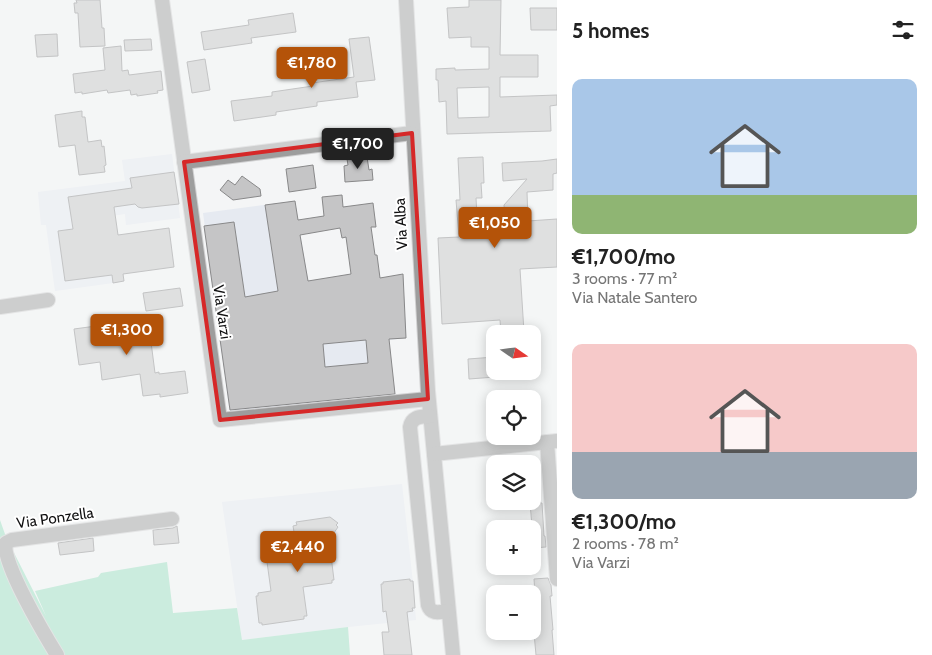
<!DOCTYPE html>
<meta charset="utf-8">
<style>
:root{--surface:#fff;--page:#f6f6f6;--text:#222;--muted:#767676;--accent:#b45309}
body{margin:0;font-family:Cabin,sans-serif;background:var(--page);color:var(--text);height:100vh;display:flex;flex-direction:column;font-size:19px;white-space:nowrap}
*{box-sizing:border-box;margin:0}
p{font-size:16px;color:var(--muted)}
.icon{flex:none;width:28px;height:28px;fill:none;stroke:currentColor;stroke-width:2;stroke-linecap:round;stroke-linejoin:round}
.map{position:relative;flex:1;overflow:hidden}
.panel{display:flex;flex-direction:column;background:var(--surface);width:375px}
.panel>*{flex:none}
.needle{width:32px;rotate:104deg}
.buttons{position:absolute;left:486px;top:325px;display:grid;gap:10px}
.buttons a{display:grid;place-items:center;width:55px;height:55px;border-radius:10px;background:var(--surface);box-shadow:0 2px 12px #0003;font-size:25px}
.price{position:absolute;translate:-50% -42px;padding:0 11px;border-radius:5px;background:var(--accent);color:#fff;font-size:16px;line-height:32px;filter:drop-shadow(0 1px 2px #0008)}
.price::after{content:'';position:absolute;left:50%;top:30px;width:15px;height:11px;margin-left:-8px;background:inherit;clip-path:polygon(0 0,100% 0,50% 100%)}
.price.selected{background:#222;color:#fff}
ul{padding:0;list-style:none}
li{display:grid;align-content:center;gap:10px;height:265px;padding:0 15px}
li span{display:grid;place-items:center;height:155px;border-radius:10px;color:#555}
li>.icon{margin-inline-start:auto}
span .icon{width:90px;height:90px;fill:#fffc;stroke-width:1}
li b{font-size:21px}
h2{display:flex;justify-content:space-between;align-items:center;height:60px;padding:0 15px;font-size:21px}
main{display:flex;flex:1;min-height:0}
.map>svg:first-child{display:block}
</style>
<main>
<div class="map">
<svg width="557" height="655" viewBox="0 0 557 655">
<rect width="100%" height="100%" fill="#f4f5f6"/>
<g fill="#e6eaf1">
<path d="M172 154 180 218 126 225 125 214 104 217 113 283 55 291 46 225H41L38 192 125 181 122 160Z"/>
<path d="M295 201 309 286 403 275 406 338 389 340 395 398 230 414 203 213Z"/>
<path d="M402 484 414 592H412L414 597 416 620 348 627 242 640 222 502Z"/>
</g>
<path fill="#99e0c0" d="M0 520 6 537 46 616 35 591 98 577 101 573 167 562 173 613 237 608 242 640 348 627 350 655H0Z"/>
<g fill="#c5c5c6" stroke="#888889" fill-rule="evenodd">
<path d="M76 0H100L102 28H104L105 46 80 47 78 13H75L74 3H77Z"/>
<path d="M469 0H501L500 55H538V77H500V97L557 95V105L550 106 551 131 447 134 446 101 439 102 438 80H436V69L455 68V70L489 69V47H471V37L449 38 447 8 469 7ZM489 87V117L458 118 457 88Z"/>
<path d="M530 8H557V30H531Z"/>
<path d="M293 13 296 32 251 38 252 43 204 50 201 32 249 25 248 20Z"/>
<path d="M57 34 58 56 37 57 35 35Z"/>
<path d="M369 37 375 80 356 82 358 97 317 102V106L276 112V115L234 121 231 101 272 96V92L313 86 312 83 354 77 349 39Z"/>
<path d="M151 39 152 50 125 51 124 40Z"/>
<path d="M121 46 122 71 128 70 129 75 161 71 163 90 157 91 158 93 137 96V94L131 95 130 90 108 93 107 90 82 94V92L75 93 73 74 105 70 103 48Z"/>
<path d="M205 59 210 90 192 93 187 62Z"/>
<path d="M82 111V117H85L88 142 101 140 102 147 104 146 106 165 104 166 105 172 79 175 75 145 59 147 55 115Z"/>
<path d="M367 157 369 170 372 169 373 180 345 182 344 166 348 165 347 159Z"/>
<path d="M483 157 484 183H481L482 198H476L478 236 506 234 504 205 527 179 503 181 502 163 542 161 557 159V173L553 174V190L527 192 528 221 557 219V267L520 269 524 332 501 333 500 320 442 324 438 238 459 237 456 200H460L458 158Z"/>
<path d="M313 165 316 188 289 192 286 169Z"/>
<path d="M174 172 179 204 142 208 138 207 135 204 114 207 118 235 169 228 174 267 123 274 124 281 113 283 112 275 65 281 58 231 73 229 68 197 132 188 130 178Z"/>
<path d="M242 176 260 189 261 196 233 200 220 190 228 180 235 185Z"/>
<path d="M342 195 343 207 373 203 376 227H371L375 255H377L380 278 403 274 406 338 389 339 395 394 230 410 204 226 234 222 245 297 278 291 265 205 295 201 298 220 324 216 322 197ZM340 228 342 238 346 237 351 274 308 281 300 235ZM366 340 368 363 325 367 323 344Z"/>
<path d="M180 288 183 306 146 311 143 293Z"/>
<path d="M148 319 155 373 159 372V374L185 371 188 393 160 397V394L143 396 140 374 102 380 100 362 79 365 74 329Z"/>
<path d="M495 357V377L469 379 468 359Z"/>
<path d="M530 503H542L544 536H545L546 547 532 548V526Z"/>
<path d="M330 517 338 523 336 525 338 527 329 540 334 580H332V583L303 587 307 616H304V619L262 625V623H259L256 596H258V593L271 591 267 562H270V559L298 555 293 526 297 525 296 522Z"/>
<path d="M177 526 179 543 154 545 153 530 173 528Z"/>
<path d="M93 538 94 551 60 555 58 543Z"/>
<path d="M548 578 550 583 551 585 552 596H550L553 630H552L554 655H536L532 611V607H536L534 579Z"/>
<path d="M410 579V581H413L415 608H412L413 611 407 612 412 655H384L382 632H389L386 611 383 612 381 584H383V582Z"/>
</g>
<g fill="none" stroke-linecap="round" stroke-linejoin="round">
<g stroke="#d0d0d1" stroke-width="16">
<g id="minor">
<path d="M162 0 220 420 428 399"/>
<path d="M406 0 428 391 453 655"/>
<path d="M184 162 412 133"/>
<path d="M0 307 48 300"/>
<path d="M430 416C421 417 412 416 410 427L428 605C431 615 440 612 448 611"/>
<path d="M547 442 557 579"/>
<path d="M434 454 557 441"/>
<path d="M57 655C46 637 0 560 6 543L12 540 172 519"/>
</g>
</g>
<use href="#minor" stroke="#9d9d9d" stroke-width="14"/>
</g>
<path d="M0 0H557V655H0ZM412 133 428 399 220 420 184 162Z" fill="#f4f5f6" fill-opacity=".55" fill-rule="evenodd"/>
<path fill="none" stroke="#d62828" stroke-width="4" stroke-linejoin="round" d="M412 133 428 399 220 420 184 162Z"/>
<g text-anchor="middle" stroke-width="4" stroke-linejoin="round" paint-order="stroke">
<g font-size="15" fill="#101011" stroke="#fff">
<text transform="translate(401 224) rotate(-93)" y="5">Via Alba</text>
<text transform="translate(222 312) rotate(82)" y="5">Via Varzi</text>
<text transform="translate(55 518) rotate(-8)" y="5">Via Ponzella</text>
</g>
</g>
</svg>
<div class="buttons">
<a><svg class="needle" viewBox="-14 -14 28 28"><path d="M0-13l5 13h-10z" fill="#e53935"/><path d="M0 13l5-13h-10z" fill="#767676"/></svg></a>
<a><svg class="icon" aria-label="locate" viewBox="0 0 24 24"><circle cx="12" cy="12" r="6"/><path d="M12 2v4M12 18v4M2 12h4M18 12h4"/></svg></a>
<a><svg class="icon" aria-label="layers" viewBox="0 0 24 24"><path d="M12 4l9 5-9 5-9-5zM3 14l9 5 9-5"/></svg></a>
<a>+</a>
<a>−</a>
</div>
<b class="price" style="left:312px;top:89px">€1,780</b>
<b class="price selected" style="left:358px;top:170px">€1,700</b>
<b class="price" style="left:495px;top:249px">€1,050</b>
<b class="price" style="left:127px;top:356px">€1,300</b>
<b class="price" style="left:298px;top:573px">€2,440</b>
</div>
<section class="panel">
<h2>5 homes<svg class="icon" aria-label="filters" viewBox="0 0 24 24"><path d="M4 7h16M4 17h16"/><circle cx="9" cy="7" r="2"/><circle cx="15" cy="17" r="2"/></svg></h2>
<ul>
<li><span style="background:linear-gradient(#a9c7e8 75%,#8fb573 0)"><svg class="icon" aria-label="home" viewBox="0 0 24 24"><path d="M3 11l9-7 9 7M6 9v11h12V9"/></svg></span><div><b>€1,700/mo</b><p>3 rooms · 77 m²</p><p>Via Natale Santero</p></div></li>
<li><span style="background:linear-gradient(#f6c9c9 70%,#9aa5b1 0)"><svg class="icon" aria-label="home" viewBox="0 0 24 24"><path d="M3 11l9-7 9 7M6 9v11h12V9"/></svg></span><div><b>€1,300/mo</b><p>2 rooms · 78 m²</p><p>Via Varzi</p></div></li>
</ul>
</section>
</main>
